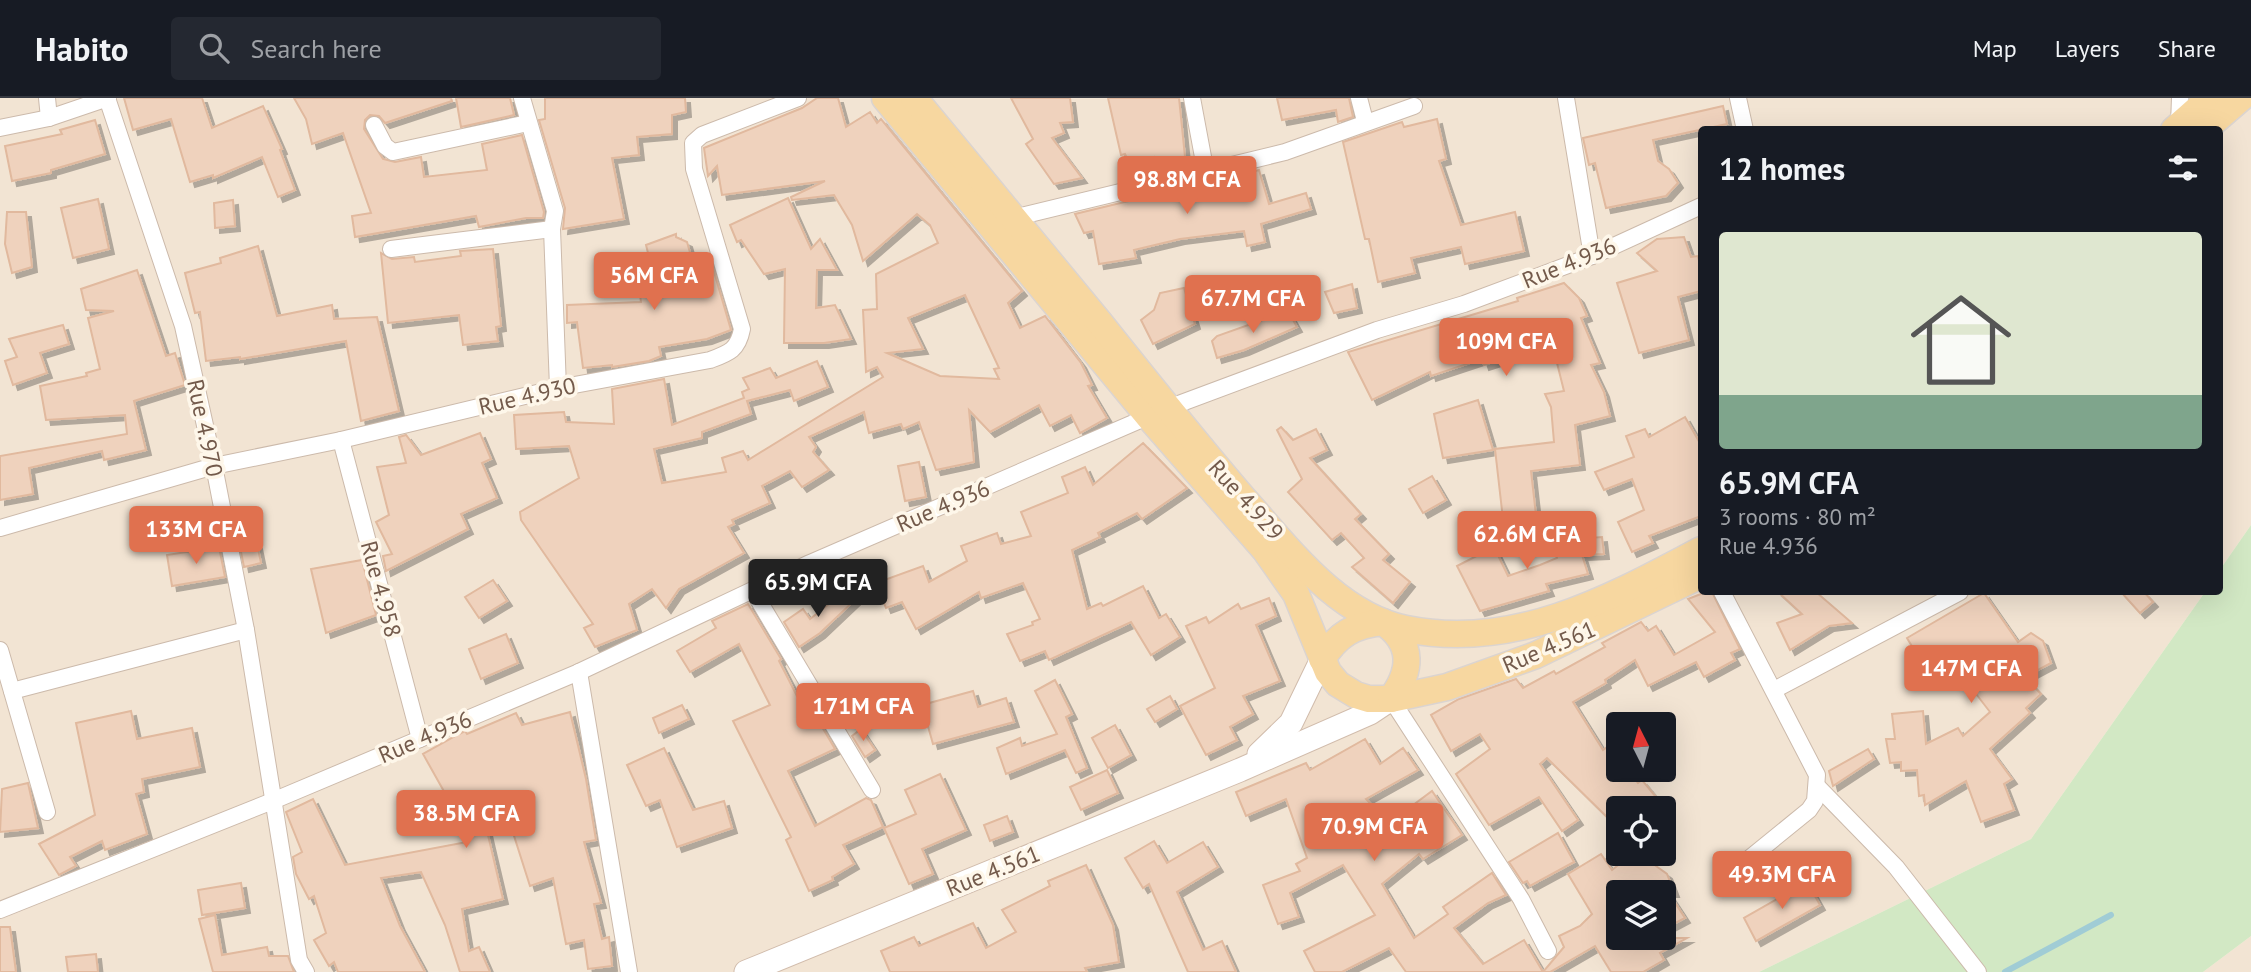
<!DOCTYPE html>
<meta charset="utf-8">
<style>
:root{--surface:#171b24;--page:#242831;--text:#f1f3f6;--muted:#9ea1a6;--line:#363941;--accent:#e0714f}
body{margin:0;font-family:"PT Sans",sans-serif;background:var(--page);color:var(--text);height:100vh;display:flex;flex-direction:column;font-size:26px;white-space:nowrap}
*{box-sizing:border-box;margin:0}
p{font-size:23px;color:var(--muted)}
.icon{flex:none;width:38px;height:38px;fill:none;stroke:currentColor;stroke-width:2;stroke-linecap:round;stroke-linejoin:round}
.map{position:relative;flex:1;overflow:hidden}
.sheet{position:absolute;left:1698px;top:28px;width:525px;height:469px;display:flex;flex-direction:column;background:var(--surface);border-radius:7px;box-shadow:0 7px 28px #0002}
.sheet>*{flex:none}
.needle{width:46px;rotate:354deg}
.tools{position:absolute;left:1606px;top:614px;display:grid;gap:14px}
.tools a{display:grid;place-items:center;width:70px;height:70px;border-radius:7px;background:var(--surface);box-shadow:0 7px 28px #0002;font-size:35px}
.price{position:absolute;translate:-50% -60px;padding:0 16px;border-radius:7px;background:var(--accent);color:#fff;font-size:23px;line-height:46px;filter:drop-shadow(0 2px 4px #0008)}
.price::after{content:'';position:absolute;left:50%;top:42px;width:21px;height:16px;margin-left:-10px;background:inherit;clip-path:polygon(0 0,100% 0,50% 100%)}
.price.selected{background:#222;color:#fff}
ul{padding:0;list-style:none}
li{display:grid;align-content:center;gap:14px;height:371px;padding:0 21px}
li span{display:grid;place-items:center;height:217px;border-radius:7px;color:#555}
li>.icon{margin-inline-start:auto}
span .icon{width:126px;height:126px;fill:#fffc;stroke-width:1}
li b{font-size:30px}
h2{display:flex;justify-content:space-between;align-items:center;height:84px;padding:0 21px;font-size:30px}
header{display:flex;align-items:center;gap:42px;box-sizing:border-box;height:98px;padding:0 35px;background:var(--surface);border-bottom:2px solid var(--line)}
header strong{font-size:33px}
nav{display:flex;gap:38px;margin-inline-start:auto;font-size:24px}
.search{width:490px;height:63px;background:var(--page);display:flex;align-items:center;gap:18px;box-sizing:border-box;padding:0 24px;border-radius:7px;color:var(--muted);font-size:26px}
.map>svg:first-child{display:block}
</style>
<header>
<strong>Habito</strong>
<div class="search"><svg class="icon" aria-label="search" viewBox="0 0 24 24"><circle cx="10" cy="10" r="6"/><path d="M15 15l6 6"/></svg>Search here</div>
<nav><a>Map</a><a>Layers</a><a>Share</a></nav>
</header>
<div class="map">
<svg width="2251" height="874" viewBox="0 0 2251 874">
<defs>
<filter id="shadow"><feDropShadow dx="5" dy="5" stdDeviation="0" flood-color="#0004"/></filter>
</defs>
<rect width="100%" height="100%" fill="#fbf3e4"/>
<g fill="#f2e4d3" fill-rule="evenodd">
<path d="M0 0H2251V427L2219 473V32H1701V494H2205L2031 741 1759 874H0ZM1619 626H1664V672H1619ZM1619 710H1664V756H1619ZM1619 794H1664V840H1619Z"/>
<path d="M2251 838V874H2203Z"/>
</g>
<path fill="#d2e8c4" d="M2251 427V838L2203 874H1759L2031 741 2205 494H2219V473Z"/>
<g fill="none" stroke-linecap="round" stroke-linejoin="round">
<path stroke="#a0ccd5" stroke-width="6" d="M2005 874 2111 817"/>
</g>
<g fill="#efd2bd" stroke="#e1b99e" stroke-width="2" fill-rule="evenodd" filter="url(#shadow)">
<path d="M124 0H202L212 30 263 8 282 51 280 52 295 92 278 99 262 59 213 80V77L190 84 171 21 133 32Z"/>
<path d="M294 0H451L452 3 385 25 379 18 370 17 365 22 364 31 383 61 395 64 421 59 424 79 487 72 482 46 522 37 544 114 543 120H526L479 129 476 118 355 139 352 118 371 115 343 35 312 46 306 21Z"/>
<path d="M456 0H510L514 17 461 29Z"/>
<path d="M545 0H685L686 14 672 17V36L637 39 639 57 612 60 624 121 563 131 565 110 539 22 545 21Z"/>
<path d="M817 0H838L846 29 870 14 877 25 881 21 1022 193 1008 205 1020 230 1045 218 1081 265 1092 287 1088 288 1107 320 1080 335 1071 317 1050 328 1039 307 990 334 969 312 974 364 936 372 919 324 903 331 901 326 869 335 864 314 809 339 816 349 813 354 829 372 802 389 790 373 762 388 770 405 732 422 734 426 728 429 744 455 679 491 666 510 652 491 629 506 637 532 595 549 584 530 593 526 521 422 520 414 579 380 569 348 516 351 514 317 564 314 566 324 614 326 612 291 664 281 672 327 744 300 742 294 749 291 743 280 770 270 776 280 817 263 828 289 794 303 790 292 747 303 751 316 702 334V340L654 351 662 385 726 374 722 360 743 353 748 362 883 279 877 269 866 274 863 212 877 211 876 176 938 145 930 127 917 116 863 163 852 127 834 97 792 102 791 99 825 83 722 97 717 68 708 78 704 50 802 10ZM965 197 999 270 994 271 999 281 940 278 887 255 923 251 908 220Z"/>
<path d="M1011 0H1070L1073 24 1060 25 1064 35 1052 40 1082 80 1054 86 1026 46 1033 41Z"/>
<path d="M1108 0H1179L1185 59 1155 65 1154 59 1129 65 1125 56 1121 57Z"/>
<path d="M1277 0H1349L1353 19 1338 24 1336 12 1282 22Z"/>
<path d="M1723 8 1727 26 1653 42 1658 63 1669 71 1678 85 1666 98 1606 110 1595 65 1589 67 1583 40Z"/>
<path d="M1437 21 1446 61 1439 63 1461 127 1515 114 1524 153 1465 166 1461 149 1411 160 1415 175 1378 184 1369 141H1365L1343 44 1402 24 1404 29Z"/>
<path d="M95 22 105 56 51 72V75L12 83 5 48 62 36 60 32Z"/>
<path d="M1259 72 1269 106 1306 95 1311 111 1261 126 1265 144 1247 148 1244 133 1180 141 1134 152 1136 160 1099 166 1093 133 1084 135 1075 116 1203 85 1211 86Z"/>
<path d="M788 100 811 151 820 141 837 172H817L816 210 835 207 851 241 824 245H784L785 171 764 176 741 142 737 144 730 127Z"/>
<path d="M98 101 109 151 73 160 61 110Z"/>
<path d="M233 102 235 128 215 130 214 105Z"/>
<path d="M7 114H26L32 169 12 175 5 146Z"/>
<path d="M676 136V139L687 144 693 165 710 160 731 232 707 241 659 249 661 258 649 263 612 269V267L583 270 577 224 567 225V207L641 204 640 197 658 195 646 147Z"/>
<path d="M1684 139 1691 159 1698 158 1701 172V193L1678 199 1689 242 1639 255 1617 185 1657 173 1637 155 1657 141Z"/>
<path d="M258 148 277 218 332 207 334 221 377 219 399 313 361 323 346 243 240 261V259L206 263 200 214 195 215 185 175 221 165 220 160Z"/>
<path d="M493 151 501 228 496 229 498 243 463 247 459 217 388 225 381 155 392 161 414 159 415 164 461 158 460 153Z"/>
<path d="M137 172 166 258 175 255 185 287 134 303 146 352 104 362 102 353 29 370 33 396 0 402V358L127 336 125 317 46 322 40 288 87 278 86 275 100 271 88 220 114 213 86 212 81 191Z"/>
<path d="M1564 185 1579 200 1587 218 1581 220 1600 265 1591 267 1604 294 1610 318 1575 327 1580 367 1531 373 1537 426 1504 430 1495 351 1554 344 1551 309 1545 296 1564 293 1552 245 1484 267 1482 261 1431 278 1430 274 1372 302 1348 254 1518 203 1517 200Z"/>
<path d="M1352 186 1357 210 1334 215 1325 194Z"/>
<path d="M1184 190 1195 226 1153 246 1141 222 1154 212 1160 195Z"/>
<path d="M1288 213 1297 229 1244 252 1217 260 1212 243 1217 238Z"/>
<path d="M63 227 69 246 40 255 47 275 13 287 5 263 17 259 9 241Z"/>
<path d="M1478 302 1493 352 1443 360 1434 316Z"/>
<path d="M1685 319 1701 347V418L1649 438 1653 445 1632 454 1618 424 1644 412 1632 381 1604 392 1595 374 1634 359 1626 338 1645 331 1649 339Z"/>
<path d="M1281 329 1293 342 1316 331 1327 352 1310 360 1361 416 1355 421 1389 456 1383 462 1410 484 1393 505 1352 469 1364 460 1341 435 1332 442 1288 394 1302 381 1277 332Z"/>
<path d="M480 335 491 361 482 365 497 400 461 416 468 431 386 473 383 458 392 456 376 424 389 417 377 369 406 365 399 339 406 337 421 357Z"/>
<path d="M1143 345 1187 390 1142 421 1137 415 1098 435 1100 439 1072 452 1087 511 1101 505 1103 508 1143 488 1159 520 1166 516 1180 539 1151 557 1131 524 1049 562 1045 553 1020 563 1007 536 1033 527 1032 524 1040 521 1023 485 981 500 979 494 916 531 902 504 886 510 876 485 923 468 929 484 967 463 961 448 997 435 1001 446 1031 438 1021 414 1068 395 1062 379 1085 369 1093 387Z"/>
<path d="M919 364 926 399 905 403 898 368Z"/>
<path d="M1432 378 1446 402 1423 415 1409 391Z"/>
<path d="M1572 427 1576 441 1602 439 1604 456 1582 457 1588 476 1546 486 1549 493 1480 513 1457 468 1494 449 1508 478 1540 467 1557 460 1549 435Z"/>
<path d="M257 446 261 465 244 469 240 449Z"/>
<path d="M219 449 225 479 172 488 167 457Z"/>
<path d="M362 462 376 517 326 535 311 471Z"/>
<path d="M493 482 507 503 479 520 465 499Z"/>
<path d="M849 490 857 500 820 535 799 549 784 524 803 511 810 521Z"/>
<path d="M1706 494H1712L1740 551 1731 555 1735 562 1704 579 1696 564 1648 588 1635 562 1605 582 1606 585 1573 604 1603 652 1607 649 1619 662V672H1627L1638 685 1642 682 1656 699 1643 710H1616L1607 719 1547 660 1540 666 1578 722 1562 733 1539 699 1489 727 1456 676 1490 651 1480 636 1451 653 1431 617 1459 601 1516 581 1523 590 1554 573 1556 576 1605 549 1602 545 1641 524 1648 533 1656 528 1674 557 1715 534 1688 501Z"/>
<path d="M1778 494H1816L1852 525 1829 528 1790 552 1777 525 1802 516Z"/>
<path d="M2121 494H2144L2153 504 2140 515Z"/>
<path d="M1984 495 2018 544 2031 535 2043 543 2051 565 2025 579 2041 596 2026 610 2030 615 1990 651 2012 681 2004 686 2014 712 1981 724 1966 683 1925 707 1924 697 1919 698 1917 672 1901 673V664L1890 665 1886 641H1895L1892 616 1923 613 1926 646 1958 630 1963 638 1990 614 1953 566 1931 580 1907 540Z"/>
<path d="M1269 500 1276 518 1256 527 1280 583 1243 598 1253 616 1230 629 1237 642 1206 657 1180 608 1215 590 1186 528 1206 519 1209 525 1238 506 1241 511Z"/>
<path d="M748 506 781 561 779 563 797 598 802 595 835 651 788 673 815 728 866 700 871 702 883 729 843 747 854 766 832 779 833 782 809 793 786 742 791 739 733 623 770 607 739 546 690 574 677 553 716 530 712 523Z"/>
<path d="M506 536 518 565 481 581 469 551Z"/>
<path d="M1055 582 1072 616 1066 619 1087 670 1076 675 1065 652 1006 676 997 650 1020 640 1022 648 1057 636 1035 593Z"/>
<path d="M973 593 978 609 1006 600 1014 624 933 646 922 607Z"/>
<path d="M1170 598 1177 611 1155 624 1147 611Z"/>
<path d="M682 607 689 621 659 635 653 620Z"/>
<path d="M131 613 137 641 192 630 200 669 142 681 144 694 136 696 147 736 105 752 102 743 70 759 76 768 59 777 39 746 95 717 76 625Z"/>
<path d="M570 614 586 681 596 742 584 744 601 805 594 806 602 841 609 839 612 868 588 871 584 842 566 846 553 780 530 788 501 697 480 703 503 801 462 811 469 853 479 849 490 874H460L445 827 421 774 381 780 400 828 425 874H338L334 864 329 868 314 842 326 835 314 798 309 801 296 776 293 759 302 754 286 714 313 701 345 767 467 744 451 712 447 714 441 700 446 697 423 656 459 636 465 633 467 636 516 615 522 627Z"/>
<path d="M1115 627 1131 657 1108 670 1092 640Z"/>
<path d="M861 631 875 652 865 659 852 638Z"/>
<path d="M1365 641 1380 666 1403 650 1418 672 1366 701 1389 725 1432 693 1462 737 1423 761 1419 756 1382 786 1414 840 1448 816 1443 809 1492 775 1506 797 1488 805 1454 830 1483 866 1524 842 1543 874H1406L1389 850 1342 874H1315L1304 853 1375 817 1343 767 1290 795 1299 819 1278 826 1263 787 1300 773 1296 766 1307 760 1286 701 1246 718 1236 694 1306 665 1310 672Z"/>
<path d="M664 650 693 712 724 703 732 730 677 749 660 702 646 708 627 667Z"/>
<path d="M1868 651 1874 661 1833 688 1829 673Z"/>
<path d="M1107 672 1118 695 1081 712 1070 689Z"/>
<path d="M940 676 966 732 922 751 933 776 909 786 884 730 916 716 905 692Z"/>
<path d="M28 685 38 730 0 734 2 691Z"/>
<path d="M1007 718 1013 734 990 743 984 727Z"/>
<path d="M1558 735 1574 764 1530 788 1527 783 1523 785 1509 764Z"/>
<path d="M1154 743 1167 765 1203 744 1218 769 1177 794 1203 852 1222 843 1236 874H1188L1149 786 1143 790 1125 760Z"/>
<path d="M1601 756 1612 772 1632 756H1656L1649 763 1667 776 1674 794H1668L1685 820 1664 831V794H1619V840H1687L1660 855 1664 862 1643 874H1611L1595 848 1550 874H1543L1564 849 1559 838 1580 828 1592 816 1568 776Z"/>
<path d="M1086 767 1113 827 1119 864 1085 870 1087 874H890L881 853 914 839 919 848 973 825 986 850 1016 834 1002 812 1050 788 1048 783Z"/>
<path d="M1807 784 1820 807 1756 843 1744 820Z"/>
<path d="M241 785 245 810 202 817 198 792Z"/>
<path d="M215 817 222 857 267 849 269 858H288L294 874H213L199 821Z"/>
<path d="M0 829H10L16 874H0Z"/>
<path d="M96 856 98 874H68L66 859Z"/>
</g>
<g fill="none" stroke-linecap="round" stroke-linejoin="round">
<g stroke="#ccbaab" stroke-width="18">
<g id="minor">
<path d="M47 0 49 20"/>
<path d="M107 0 183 228 214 368 246 532 299 862 306 874"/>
<path d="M522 0 555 113 552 131 558 290"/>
<path d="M1192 0 1206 75"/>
<path d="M1359 0 1365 23"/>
<path d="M1566 0 1592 158"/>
<path d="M1738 0 1745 32"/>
<path d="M2179 26 2180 0"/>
<path d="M374 27 385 48 393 54 528 25"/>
<path d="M0 30 49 20 108 0"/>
<path d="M1013 120 1285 54 1414 8"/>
<path d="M391 151 552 131"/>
<path d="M341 342 420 641"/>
<path d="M0 430 214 368 341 342 558 290 710 262C729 255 738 252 742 231L694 71 693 45 702 37 798 0"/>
<path d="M753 493 872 692"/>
<path d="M1722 494 1817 677 1815 703 1809 712 1750 760"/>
<path d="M0 552 47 714"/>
<path d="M579 574 629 874"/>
<path d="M1774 592 1960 494"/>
<path d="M12 593 246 532"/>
<path d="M1391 601 1521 801 1548 853"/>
<path d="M1818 689 1896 769 1978 874"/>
<path d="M0 812 275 702 579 574 810 465 1168 310 1377 232 1464 206 1592 158 1701 108"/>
</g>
</g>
<g stroke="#d1bcac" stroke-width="25">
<g id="secondary">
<path d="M1259 656 1291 625 1322 561"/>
<path d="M746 874 1240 672 1370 615 1391 601"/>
</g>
</g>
<g stroke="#dbd4d0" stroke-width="29">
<g id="primary">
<path d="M885 0 1149 319 1265 452 1296 496 1328 574 1338 586 1356 597 1369 601H1391L1447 589 1536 557 1701 477"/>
<path d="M914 0C976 75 1038 149 1100 225 1147 284 1194 343 1244 401 1289 451 1337 517 1406 531 1514 553 1609 501 1701 452"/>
<path d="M2174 32 2210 0"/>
<path d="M2204 32 2241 0"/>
<path d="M1322 561C1338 536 1354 527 1383 524 1415 546 1411 574 1391 601"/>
</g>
</g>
<use href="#minor" stroke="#fff" stroke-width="16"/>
<use href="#secondary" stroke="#fff" stroke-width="23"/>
<use href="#primary" stroke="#f7d7a0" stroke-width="26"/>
</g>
<g text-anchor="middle" stroke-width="7" stroke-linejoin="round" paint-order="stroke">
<g font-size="23" fill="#735a4b" stroke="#fef7ea">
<text transform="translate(1569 165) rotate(-22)" y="8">Rue 4.936</text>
<text transform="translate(527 298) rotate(-13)" y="8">Rue 4.930</text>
<text transform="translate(205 330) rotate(78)" y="8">Rue 4.970</text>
<text transform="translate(1246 402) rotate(48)" y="8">Rue 4.929</text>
<text transform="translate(943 408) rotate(-23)" y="8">Rue 4.936</text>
<text transform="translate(381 491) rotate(75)" y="8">Rue 4.958</text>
<text transform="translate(1549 549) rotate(-23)" y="8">Rue 4.561</text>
<text transform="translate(425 639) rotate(-23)" y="8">Rue 4.936</text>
<text transform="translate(993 773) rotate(-22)" y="8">Rue 4.561</text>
</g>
</g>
</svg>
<div class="tools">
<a><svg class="needle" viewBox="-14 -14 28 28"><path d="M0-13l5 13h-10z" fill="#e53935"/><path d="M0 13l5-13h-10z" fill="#9ea1a6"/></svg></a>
<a><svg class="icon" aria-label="locate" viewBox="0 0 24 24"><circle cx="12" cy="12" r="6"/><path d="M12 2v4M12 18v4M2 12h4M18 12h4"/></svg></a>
<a><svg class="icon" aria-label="layers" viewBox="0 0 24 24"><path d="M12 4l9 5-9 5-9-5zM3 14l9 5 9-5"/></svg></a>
</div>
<b class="price" style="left:1187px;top:118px">98.8M CFA</b>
<b class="price" style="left:654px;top:214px">56M CFA</b>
<b class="price" style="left:1253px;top:237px">67.7M CFA</b>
<b class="price" style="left:1506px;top:280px">109M CFA</b>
<b class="price" style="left:196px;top:468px">133M CFA</b>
<b class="price" style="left:1527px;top:473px">62.6M CFA</b>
<b class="price selected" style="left:818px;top:521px">65.9M CFA</b>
<b class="price" style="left:1971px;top:607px">147M CFA</b>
<b class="price" style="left:863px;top:645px">171M CFA</b>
<b class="price" style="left:466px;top:752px">38.5M CFA</b>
<b class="price" style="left:1374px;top:765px">70.9M CFA</b>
<b class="price" style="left:1782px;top:813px">49.3M CFA</b>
<section class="sheet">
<h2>12 homes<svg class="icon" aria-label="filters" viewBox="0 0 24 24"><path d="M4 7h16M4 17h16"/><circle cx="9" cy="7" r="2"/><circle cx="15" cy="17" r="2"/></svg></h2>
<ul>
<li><span style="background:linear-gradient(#dfe7d0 75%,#7fa58c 0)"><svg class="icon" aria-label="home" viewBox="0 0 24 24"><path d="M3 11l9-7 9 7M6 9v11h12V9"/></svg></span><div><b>65.9M CFA</b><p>3 rooms · 80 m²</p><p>Rue 4.936</p></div></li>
</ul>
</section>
</div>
